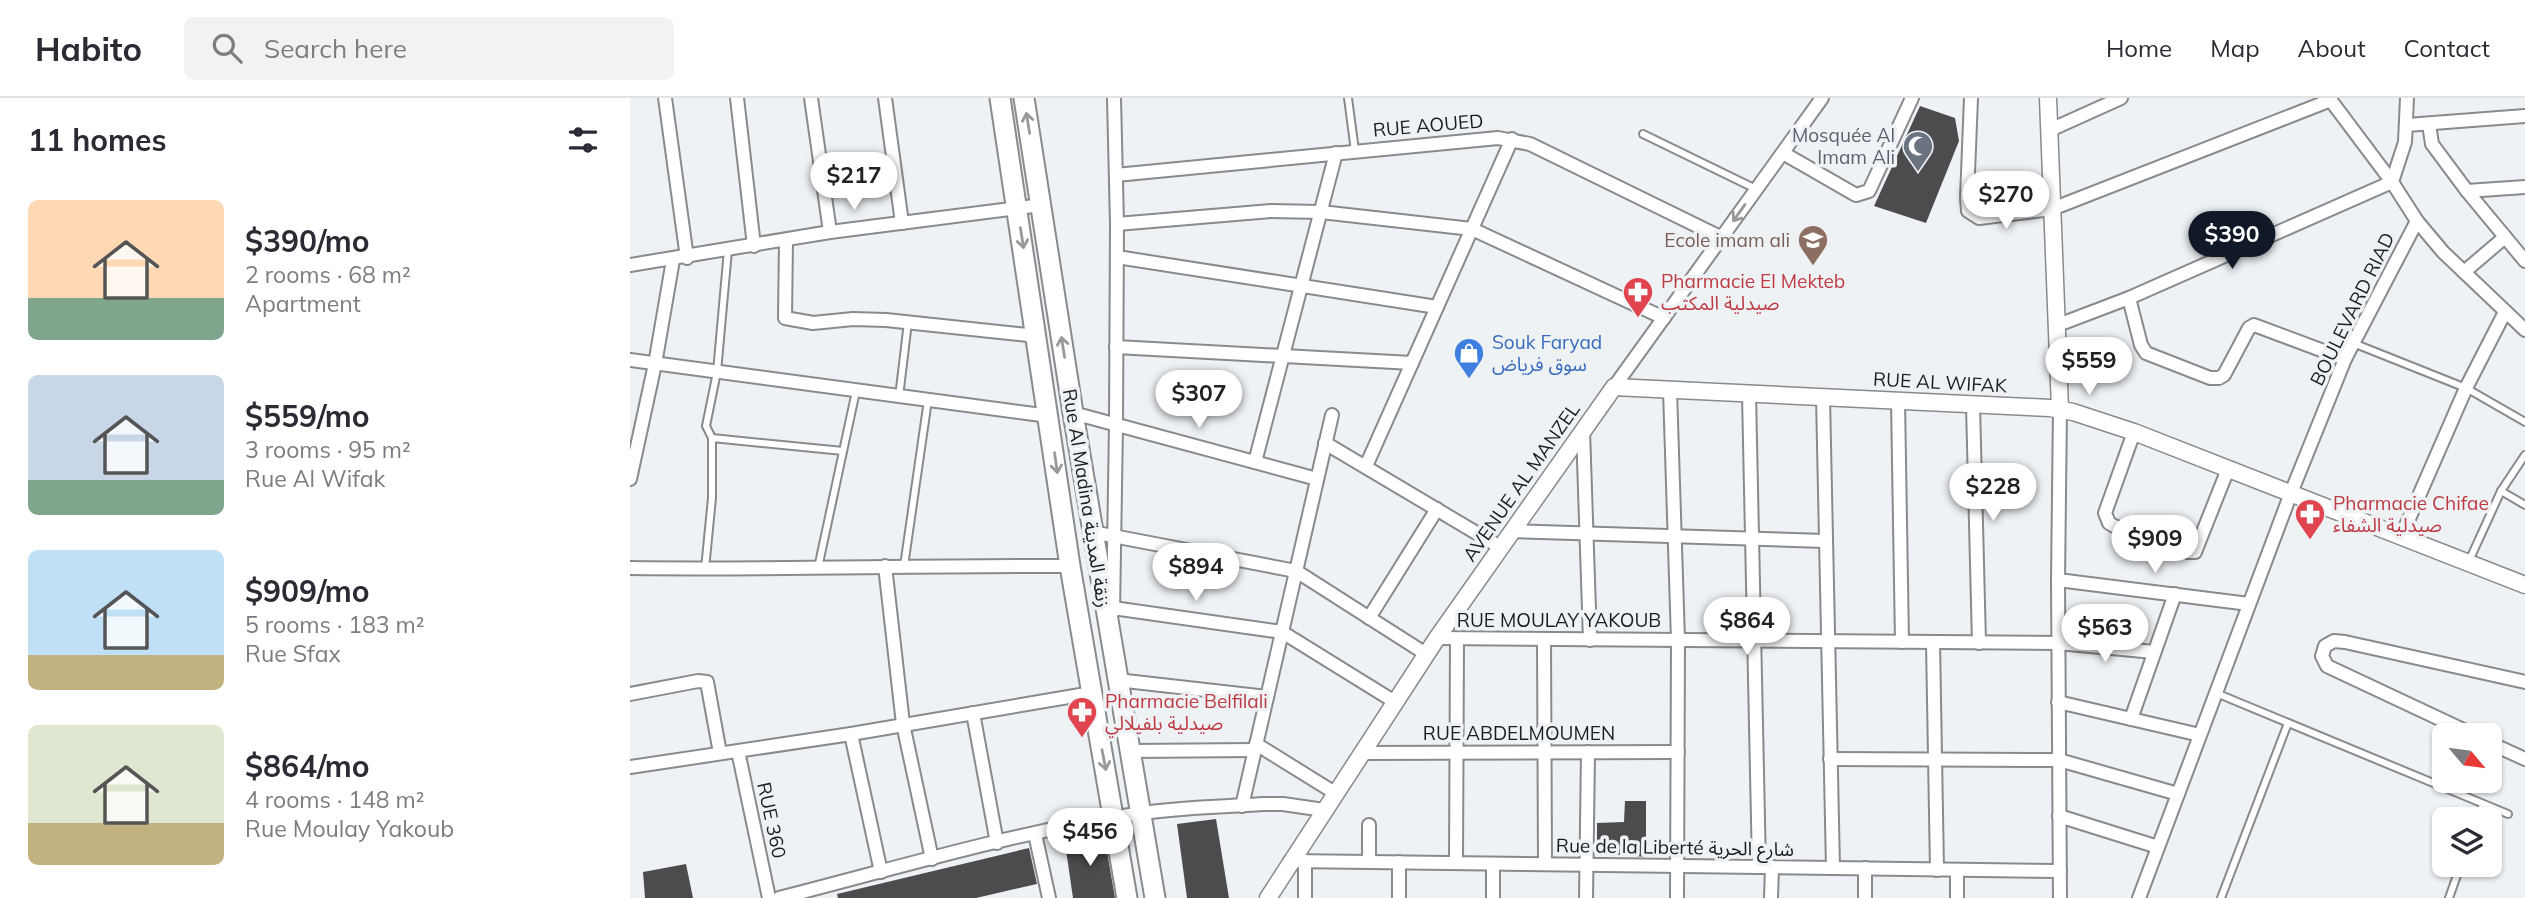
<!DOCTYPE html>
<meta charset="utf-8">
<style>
:root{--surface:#fff;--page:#f2f2f3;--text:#2b2b33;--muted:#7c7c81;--line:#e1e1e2;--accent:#111827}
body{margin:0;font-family:Mulish,"Noto Sans Arabic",sans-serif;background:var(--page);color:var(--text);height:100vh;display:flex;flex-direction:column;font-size:26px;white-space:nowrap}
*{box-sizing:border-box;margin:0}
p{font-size:23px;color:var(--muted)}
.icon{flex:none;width:38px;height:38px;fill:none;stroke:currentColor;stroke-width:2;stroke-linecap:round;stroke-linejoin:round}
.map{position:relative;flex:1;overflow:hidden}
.panel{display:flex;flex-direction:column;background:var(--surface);width:630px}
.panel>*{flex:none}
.needle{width:46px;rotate:119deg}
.fabs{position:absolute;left:1802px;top:625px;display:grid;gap:14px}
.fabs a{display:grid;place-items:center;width:70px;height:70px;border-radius:10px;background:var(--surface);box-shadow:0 2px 5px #0004;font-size:35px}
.price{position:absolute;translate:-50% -60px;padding:0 16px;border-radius:24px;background:#fff;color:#222;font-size:23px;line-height:46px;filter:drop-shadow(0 2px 4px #0008)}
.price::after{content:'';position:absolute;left:50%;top:42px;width:21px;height:16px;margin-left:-10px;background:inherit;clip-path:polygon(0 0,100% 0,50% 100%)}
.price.active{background:var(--accent);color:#fff}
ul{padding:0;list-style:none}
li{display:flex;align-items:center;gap:21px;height:175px;padding:0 28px}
li span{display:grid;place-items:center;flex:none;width:196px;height:140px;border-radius:10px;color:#555}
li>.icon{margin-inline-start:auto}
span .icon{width:84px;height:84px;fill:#fffc;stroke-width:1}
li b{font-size:30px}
h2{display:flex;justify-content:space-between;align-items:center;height:84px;padding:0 28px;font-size:30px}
header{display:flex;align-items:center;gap:42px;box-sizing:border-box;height:98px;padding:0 35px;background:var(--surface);border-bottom:2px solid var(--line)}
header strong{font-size:33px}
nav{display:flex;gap:38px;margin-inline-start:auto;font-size:24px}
.search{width:490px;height:63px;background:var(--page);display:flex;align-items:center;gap:18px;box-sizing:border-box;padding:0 24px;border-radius:10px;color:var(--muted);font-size:26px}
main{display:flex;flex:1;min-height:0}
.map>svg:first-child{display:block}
</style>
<header>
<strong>Habito</strong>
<div class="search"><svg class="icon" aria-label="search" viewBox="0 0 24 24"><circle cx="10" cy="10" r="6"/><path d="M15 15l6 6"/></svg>Search here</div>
<nav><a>Home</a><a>Map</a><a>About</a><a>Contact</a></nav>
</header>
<main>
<section class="panel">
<h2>11 homes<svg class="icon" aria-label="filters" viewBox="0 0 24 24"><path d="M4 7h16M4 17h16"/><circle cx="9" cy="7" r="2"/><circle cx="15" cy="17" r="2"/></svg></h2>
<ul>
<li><span style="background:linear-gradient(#ffd9b3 70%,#7fa58c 0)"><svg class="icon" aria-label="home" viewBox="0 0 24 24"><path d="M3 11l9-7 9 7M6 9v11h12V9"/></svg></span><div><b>$390/mo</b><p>2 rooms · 68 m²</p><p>Apartment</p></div></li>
<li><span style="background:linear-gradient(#c9d6e8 75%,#7fa58c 0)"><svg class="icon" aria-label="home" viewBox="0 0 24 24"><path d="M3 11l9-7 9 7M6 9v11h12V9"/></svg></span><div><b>$559/mo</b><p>3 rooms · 95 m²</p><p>Rue Al Wifak</p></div></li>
<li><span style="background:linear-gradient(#bfe0f5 75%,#c2b280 0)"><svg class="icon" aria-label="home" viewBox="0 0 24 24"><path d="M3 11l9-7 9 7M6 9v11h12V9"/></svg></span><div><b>$909/mo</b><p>5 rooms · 183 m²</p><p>Rue Sfax</p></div></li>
<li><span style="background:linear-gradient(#dfe7d0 70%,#c2b280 0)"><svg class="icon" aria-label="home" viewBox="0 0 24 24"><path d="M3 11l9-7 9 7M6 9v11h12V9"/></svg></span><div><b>$864/mo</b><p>4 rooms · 148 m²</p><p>Rue Moulay Yakoub</p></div></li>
</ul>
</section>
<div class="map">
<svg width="1895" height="800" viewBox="0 0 1895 800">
<rect width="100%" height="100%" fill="#eff2f5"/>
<g fill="#4c4c4f">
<path d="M1290 8 1325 20 1329 43 1296 125 1244 108Z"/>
<path d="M995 703H1016V759L967 755V725L994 724Z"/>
<path d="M586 721 599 800H557L547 726Z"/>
<path d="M474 736 485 800H443L435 745Z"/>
<path d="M399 750 407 786 346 800H208L207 796Z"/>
<path d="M56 766 63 800H15L13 774Z"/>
</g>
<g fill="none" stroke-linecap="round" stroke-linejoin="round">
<g stroke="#888a8d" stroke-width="10">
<g id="service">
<path d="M718 0 725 53"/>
<path d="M1013 36 1126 91"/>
<path d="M1723 245 1836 290 1895 324"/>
<path d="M269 299 278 224"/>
<path d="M82 340 76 328 87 274 98 152"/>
<path d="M1871 393 1895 407"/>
<path d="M1839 463 1871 393 1895 357"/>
<path d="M274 468 298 302"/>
<path d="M188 470 226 293"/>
<path d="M75 471 82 400V340L213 353"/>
<path d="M1586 595 1878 716"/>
<path d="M1848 721 1853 706"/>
<path d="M1591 800 1658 625"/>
<path d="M1819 800 1831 766"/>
</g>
</g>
<g stroke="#888a8d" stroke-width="16">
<g id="minor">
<path d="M35 0 57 160"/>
<path d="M107 0 124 148"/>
<path d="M181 0 200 134"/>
<path d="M255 0 272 125"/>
<path d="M1341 0 1337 100 1338 113 1349 120 1422 111 1701 2"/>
<path d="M1699 0 1762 84 1787 123 1813 154 1895 232"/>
<path d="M1799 26 1802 46 1837 93 1895 163"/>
<path d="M1777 27 1895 18"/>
<path d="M1420 32 1491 0"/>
<path d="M1153 55 1226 97 1239 93 1282 0"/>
<path d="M486 77 868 40 900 46 1092 140"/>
<path d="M1837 93 1895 89"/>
<path d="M487 126 641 113 691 114 842 131 1034 220"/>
<path d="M156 142 155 220 183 225 223 221 256 222 407 238"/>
<path d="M487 159 807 209"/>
<path d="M0 167 200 134 411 107"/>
<path d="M1834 174 1875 139"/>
<path d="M1499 200 1511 247 1516 255 1580 280H1589L1594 277 1619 230 1624 227 1715 261"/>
<path d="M1428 227 1499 200 1762 84 1775 44 1777 0"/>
<path d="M486 249 782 265"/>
<path d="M0 262 419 318"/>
<path d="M984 289 1192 0"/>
<path d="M1040 292 1048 542 1047 800"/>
<path d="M1119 296 1129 769"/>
<path d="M1193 299 1203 770"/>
<path d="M1268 303 1272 544"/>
<path d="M1343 307 1349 545"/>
<path d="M1430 311 1428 482 1430 800"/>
<path d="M443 315 687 381"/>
<path d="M953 332 960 542"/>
<path d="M1504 334 1475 415 1479 425 1484 428 1557 454H1565L1598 371"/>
<path d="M695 345 870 449"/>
<path d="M625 364 706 55"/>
<path d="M736 368 882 41"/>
<path d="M0 381 25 266 43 162"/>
<path d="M881 433 1195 443"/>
<path d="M462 434 666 473 796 556"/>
<path d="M1771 439 1836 290 1875 214"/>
<path d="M255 468 273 626 302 761"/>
<path d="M0 470C147 472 293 467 440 468"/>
<path d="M1428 482 1619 506"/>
<path d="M476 509 652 534 765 604"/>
<path d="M483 514 486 327 487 126 484 0"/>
<path d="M739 520 807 411"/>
<path d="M807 540 1428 545 1524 554"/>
<path d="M914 541 915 766"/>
<path d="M1303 544 1307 772"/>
<path d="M487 582 637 599"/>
<path d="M0 596 68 583 77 584 90 655"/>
<path d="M1428 604 1570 637"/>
<path d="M343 615 367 745"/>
<path d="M1501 621 1545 496"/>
<path d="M221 636 251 774"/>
<path d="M1844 637 1697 568 1692 558 1695 548 1704 543 1715 544 1895 584"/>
<path d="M1860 645 1895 661"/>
<path d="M626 646 705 695"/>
<path d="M108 653 139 800"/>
<path d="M499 653 625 652"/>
<path d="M731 655 1048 654"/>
<path d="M1200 661 1429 662 1548 696"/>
<path d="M0 669 221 636 462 595"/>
<path d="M612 708 702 317"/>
<path d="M1429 718 1528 749"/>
<path d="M739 727V764"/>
<path d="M405 736 419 800"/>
<path d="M660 763 1430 773"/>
<path d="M826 765 827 541"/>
<path d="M149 800C267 770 385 734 506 716 548 709 591 709 633 706H653L694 712"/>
<path d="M675 800V763"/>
<path d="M769 800V764"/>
<path d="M863 800V766"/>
<path d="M956 800 958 654"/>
<path d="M1141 800 1142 769"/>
<path d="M1235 800V770"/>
<path d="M1327 800V772"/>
<path d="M1509 800 1661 395 1715 261 1787 123"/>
</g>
</g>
<g stroke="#888a8d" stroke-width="19">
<g id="tertiary">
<path d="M1418 0 1430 311"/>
<path d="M638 800 807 540 984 289 1420 310 1443 314 1504 334 1895 487"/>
</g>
</g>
<g stroke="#888a8d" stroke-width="23">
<g id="secondary">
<path d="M370 0 440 468 497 800"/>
<path d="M394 0 443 315 525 800"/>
</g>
</g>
<use href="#service" stroke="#fff" stroke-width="6"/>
<use href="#minor" stroke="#fff" stroke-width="12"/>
<use href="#tertiary" stroke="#fff" stroke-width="16"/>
<use href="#secondary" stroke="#fff" stroke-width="19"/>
</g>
<defs><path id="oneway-shaft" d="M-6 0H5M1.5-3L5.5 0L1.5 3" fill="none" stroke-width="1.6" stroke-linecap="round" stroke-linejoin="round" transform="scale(1.75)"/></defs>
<g stroke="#99999a">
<use href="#oneway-shaft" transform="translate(398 25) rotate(-99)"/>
<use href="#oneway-shaft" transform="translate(1109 115) rotate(125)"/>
<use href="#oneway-shaft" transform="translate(392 140) rotate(81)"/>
<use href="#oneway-shaft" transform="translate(433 249) rotate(-99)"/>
<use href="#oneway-shaft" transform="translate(426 365) rotate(82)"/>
<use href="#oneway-shaft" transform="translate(474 662) rotate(79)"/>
</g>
<defs>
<g id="mosque-pin" transform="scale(1.575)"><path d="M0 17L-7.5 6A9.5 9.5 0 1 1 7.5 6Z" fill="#6b7280" stroke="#eff2f5"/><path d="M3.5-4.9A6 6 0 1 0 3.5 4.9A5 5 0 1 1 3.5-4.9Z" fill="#fff"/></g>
<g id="school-pin" transform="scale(1.575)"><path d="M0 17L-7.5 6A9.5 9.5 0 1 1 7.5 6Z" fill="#8d6e63" stroke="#eff2f5"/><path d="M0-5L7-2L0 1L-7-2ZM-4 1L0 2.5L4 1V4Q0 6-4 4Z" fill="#fff"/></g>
<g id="pharmacy-pin" transform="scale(1.575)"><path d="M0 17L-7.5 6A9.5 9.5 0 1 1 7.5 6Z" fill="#e0444e" stroke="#eff2f5"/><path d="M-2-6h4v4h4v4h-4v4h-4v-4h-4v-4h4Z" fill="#fff"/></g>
<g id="shop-pin" transform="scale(1.575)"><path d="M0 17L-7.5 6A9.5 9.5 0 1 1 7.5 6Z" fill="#3f7fe0" stroke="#eff2f5"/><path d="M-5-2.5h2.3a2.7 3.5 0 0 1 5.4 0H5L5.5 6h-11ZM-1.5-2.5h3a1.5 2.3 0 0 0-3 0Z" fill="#fff"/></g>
</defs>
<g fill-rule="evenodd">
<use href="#mosque-pin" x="1288" y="48"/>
<use href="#school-pin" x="1183" y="142"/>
<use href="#pharmacy-pin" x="1008" y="194"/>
<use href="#shop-pin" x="839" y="255"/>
<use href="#pharmacy-pin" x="1680" y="416"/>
<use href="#pharmacy-pin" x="452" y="614"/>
</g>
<g text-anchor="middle" stroke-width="7" stroke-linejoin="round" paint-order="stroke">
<g font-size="19" fill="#1c1d1e" stroke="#eff2f5">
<text transform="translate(798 27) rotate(-5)" y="7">RUE AOUED</text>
<text transform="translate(1722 211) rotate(-64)" y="7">BOULEVARD RIAD</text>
<text transform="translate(1310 284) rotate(3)" y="7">RUE AL WIFAK</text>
<text transform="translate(891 384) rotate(-55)" y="7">AVENUE AL MANZEL</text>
<text transform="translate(457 400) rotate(81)" y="7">Rue Al Madina زنقة المدينة</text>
<text x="929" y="529">RUE MOULAY YAKOUB</text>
<text x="889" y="642">RUE ABDELMOUMEN</text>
<text transform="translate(142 722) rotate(78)" y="7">RUE 360</text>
<text transform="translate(1045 749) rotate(1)" y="7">Rue de la Liberté شارع الحرية</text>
</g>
<g font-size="19" fill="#5b616d" stroke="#eff2f5" text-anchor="end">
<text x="1265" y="44">Mosquée Al<tspan x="1265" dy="22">Imam Ali</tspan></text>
</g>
<g font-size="19" fill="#785e54" stroke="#eff2f5" text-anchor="end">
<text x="1160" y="149">Ecole imam ali</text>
</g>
<g font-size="19" fill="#be3a42" stroke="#eff2f5" text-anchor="start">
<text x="1031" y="190">Pharmacie El Mekteb<tspan x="1031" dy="22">صيدلية المكتب</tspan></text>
<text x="1703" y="412">Pharmacie Chifae<tspan x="1703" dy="22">صيدلية الشفاء</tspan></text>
<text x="475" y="610">Pharmacie Belfilali<tspan x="475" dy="22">صيدلية بلفيلالي</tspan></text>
</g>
<g font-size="19" fill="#366cbe" stroke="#eff2f5" text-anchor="start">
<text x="862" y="251">Souk Faryad<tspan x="862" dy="22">سوق فرياض</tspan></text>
</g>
</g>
</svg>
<div class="fabs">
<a><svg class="needle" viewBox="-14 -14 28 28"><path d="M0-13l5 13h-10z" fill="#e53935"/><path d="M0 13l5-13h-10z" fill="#7c7c81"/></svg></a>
<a><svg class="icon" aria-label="layers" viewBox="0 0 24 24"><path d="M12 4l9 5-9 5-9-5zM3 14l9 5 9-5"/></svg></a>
</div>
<b class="price" style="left:224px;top:114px">$217</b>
<b class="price" style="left:1376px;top:133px">$270</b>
<b class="price active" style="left:1602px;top:173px">$390</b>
<b class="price" style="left:1459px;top:299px">$559</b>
<b class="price" style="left:569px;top:332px">$307</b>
<b class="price" style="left:1363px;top:425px">$228</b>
<b class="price" style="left:1525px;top:477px">$909</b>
<b class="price" style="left:566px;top:505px">$894</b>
<b class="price" style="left:1117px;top:559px">$864</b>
<b class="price" style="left:1475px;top:566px">$563</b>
<b class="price" style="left:460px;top:770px">$456</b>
</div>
</main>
